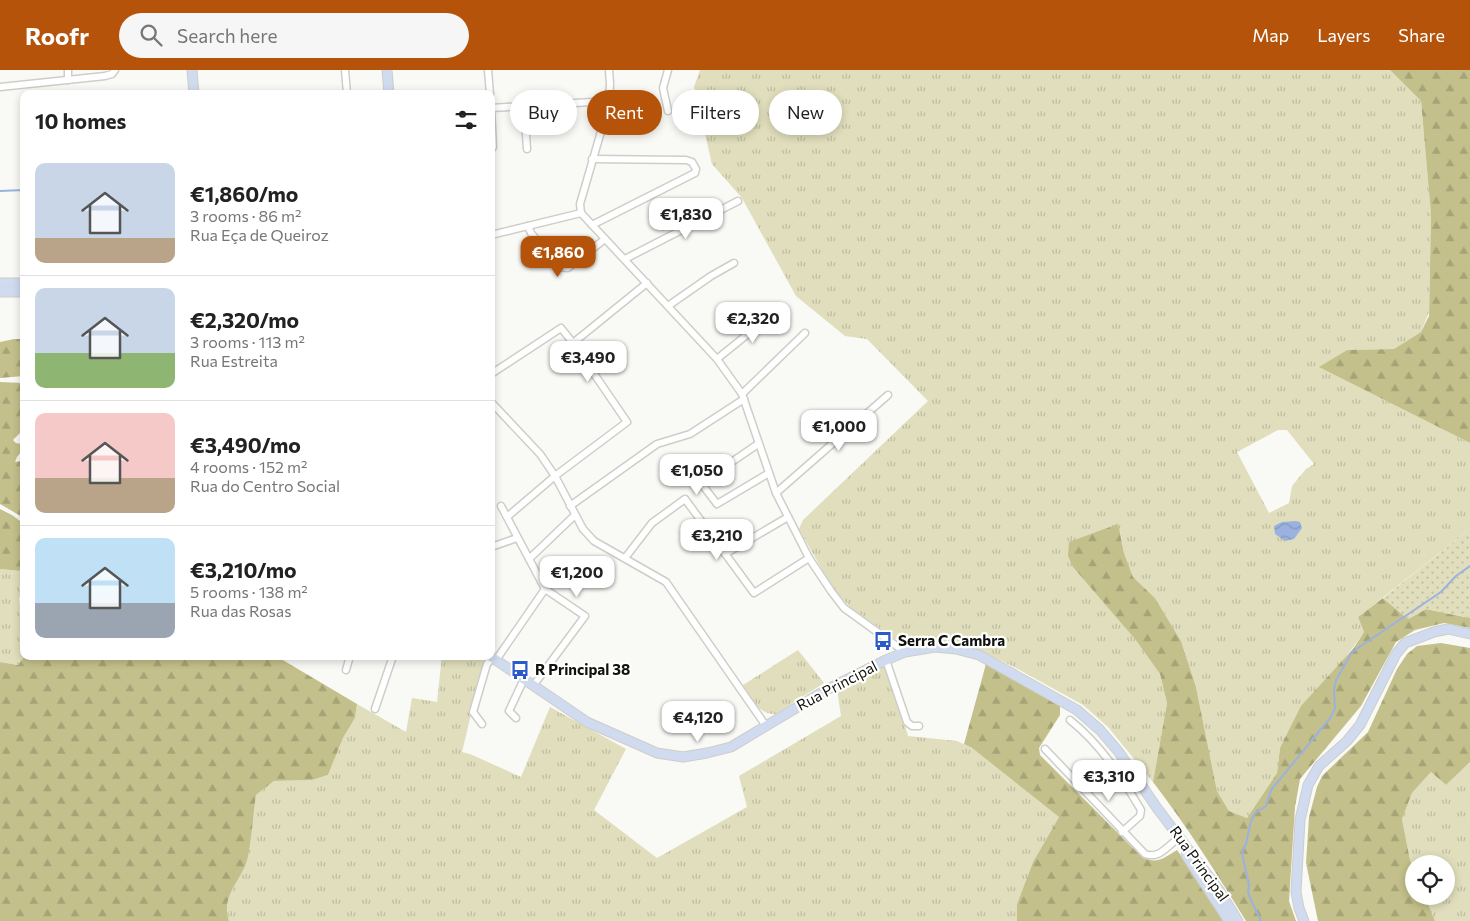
<!DOCTYPE html>
<meta charset="utf-8">
<style>
:root{--surface:#fff;--page:#f6f6f6;--text:#222;--muted:#767676;--line:#e0e0e0;--accent:#b45309}
body{margin:0;font-family:Commissioner,sans-serif;background:var(--page);color:var(--text);height:100vh;display:flex;flex-direction:column;font-size:19px;white-space:nowrap}
*{box-sizing:border-box;margin:0}
p{font-size:16px;color:var(--muted)}
.icon{flex:none;width:28px;height:28px;fill:none;stroke:currentColor;stroke-width:2;stroke-linecap:round;stroke-linejoin:round}
.map{position:relative;flex:1;overflow:hidden}
.sheet{position:absolute;left:20px;top:20px;width:475px;height:570px;display:flex;flex-direction:column;background:var(--surface);border-radius:10px;box-shadow:0 2px 8px #0003}
.sheet>*{flex:none}
.hud{position:absolute;left:510px;top:20px;width:475px;height:45px;display:flex;gap:10px}
.fabs{position:absolute;left:1405px;top:785px;display:grid;gap:10px}
.fabs a{display:grid;place-items:center;width:50px;height:50px;border-radius:50%;background:var(--surface);box-shadow:0 2px 8px #0003;font-size:25px}
.price{position:absolute;translate:-50% -42px;padding:0 11px;border-radius:10px;background:#fff;color:#222;font-size:16px;line-height:32px;filter:drop-shadow(0 1px 2px #0008)}
.price::after{content:'';position:absolute;left:50%;top:30px;width:15px;height:11px;margin-left:-8px;background:inherit;clip-path:polygon(0 0,100% 0,50% 100%)}
.price.selected{background:var(--accent);color:#fff}
ul{padding:0;list-style:none}
li{display:flex;align-items:center;gap:15px;height:125px;padding:0 15px}
li+li{border-top:1px solid var(--line)}
li span{display:grid;place-items:center;flex:none;width:140px;height:100px;border-radius:10px;color:#555}
li>.icon{margin-inline-start:auto}
span .icon{width:60px;height:60px;fill:#fffc;stroke-width:1}
li b{font-size:21px}
h2{display:flex;justify-content:space-between;align-items:center;height:60px;padding:0 15px;font-size:21px}
.tag{padding:0 18px;border-radius:22px;background:var(--surface);box-shadow:0 2px 8px #0003;font-size:18px;line-height:45px}
.tag.selected{background:var(--accent);color:#fff}
header{display:flex;align-items:center;gap:30px;box-sizing:border-box;height:70px;padding:0 25px;background:var(--accent);color:#fff}
header strong{font-size:24px}
nav{display:flex;gap:28px;margin-inline-start:auto;font-size:18px}
.search{width:350px;height:45px;background:var(--page);display:flex;align-items:center;gap:12px;box-sizing:border-box;padding:0 18px;border-radius:28px;color:var(--muted);font-size:19px}
.map>svg:first-child{display:block}
</style>
<header>
<strong>Roofr</strong>
<div class="search"><svg class="icon" aria-label="search" viewBox="0 0 24 24"><circle cx="10" cy="10" r="6"/><path d="M15 15l6 6"/></svg>Search here</div>
<nav><a>Map</a><a>Layers</a><a>Share</a></nav>
</header>
<div class="map">
<svg width="1470" height="851" viewBox="0 0 1470 851">
<defs>
<pattern id="grass-tufts" width="24" height="20" patternUnits="userSpaceOnUse" patternTransform="scale(1.25)"><rect width="24" height="20" fill="#e0debc"/><path d="M3 7l-1-3M5 7V3M7 7l1-3M15 17l-1-3M17 17v-4M19 17l1-3" fill="none" stroke="#bfbda1"/></pattern>
<pattern id="forest-firs" width="22" height="20" patternUnits="userSpaceOnUse" patternTransform="scale(1.25)"><rect width="22" height="20" fill="#c3c08b"/><path d="M5 1l3.5 6h-7zM16 11l3.5 6h-7z" fill="#a6a477"/></pattern>
<pattern id="garden-dots" width="8" height="8" patternUnits="userSpaceOnUse" patternTransform="scale(1.25)"><rect width="8" height="8" fill="#e0debc"/><path d="M2 2h.1M6 6h.1" fill="none" stroke="#bfbda1" stroke-width="1.8" stroke-linecap="round"/></pattern>
<pattern id="water-waves" width="16" height="10" patternUnits="userSpaceOnUse" patternTransform="scale(1.25)"><rect width="16" height="10" fill="#9bb2e0"/><path d="M0 5q4-4 8 0t8 0" fill="none" stroke="#8498bf"/></pattern>
</defs>
<rect width="100%" height="100%" fill="#f9f9f5"/>
<g fill="url(#grass-tufts)" fill-rule="evenodd">
<path d="M700 0H1390L1421 31 1431 144 1429 242 1421 262 1394 279 1347 280 1320 297 1470 373V459L1358 547 1364 562 1280 678 1277 703 1247 748 1229 741 1217 721 1196 617 1181 571 1155 528 1133 507 1124 483 1120 460 1135 569 1160 604 1167 633 1153 712 1108 657 1083 635 1014 597 979 580 957 574 907 572 894 568 850 537 832 517 799 459 803 450 928 331 867 269 845 266 796 226 742 128 712 94 694 17ZM1278 360H1287L1314 394 1306 399 1292 416 1289 433 1269 443 1237 382Z"/>
<path d="M0 499 21 501 24 503V521L19 528 24 573V586L25 587 18 595 0 592Z"/>
<path d="M798 580 824 613 776 644C758 645 752 628 743 615Z"/>
<path d="M442 586H479L484 590 462 682 470 684 521 707 550 637 626 679 594 740 657 788 747 737 739 706 841 646 837 619 885 596 888 599 908 666 957 671 972 678 1059 747 1033 792 1017 834V851H229C220 825 243 810 248 787 252 767 253 746 256 725L274 711 312 710 328 705 343 668 355 648 357 634 406 662 412 628 437 632Z"/>
<path d="M1470 692V851H1435L1425 826H1446V794H1414V799L1410 790 1402 749 1412 723 1431 702 1446 715Z"/>
</g>
<g fill="url(#forest-firs)">
<path d="M1390 0H1470V373L1319 297 1347 280 1394 279 1421 262 1429 246 1431 144 1421 31Z"/>
<path d="M14 269H24V306L0 308V272Z"/>
<path d="M0 312 24 313V361L21 362 13 370 16 373 22 374V381L17 387 15 392 21 391 24 392V448L0 434Z"/>
<path d="M0 439 12 445 24 454V503L21 501 0 499Z"/>
<path d="M1118 454 1124 483 1133 507 1155 528 1181 571 1196 617 1217 721 1229 741 1247 748 1277 703 1280 678 1301 636 1353 579 1364 562 1358 547 1383 528 1408 549 1426 539 1470 548V558L1444 553 1415 560 1396 572 1361 636 1300 709 1295 737 1289 831 1296 851H1246C1217 804 1187 756 1153 712L1167 633 1160 604 1135 569 1073 497 1068 486 1069 472Z"/>
<path d="M1441 573 1470 578V692L1446 715 1431 702 1412 723 1402 749 1410 790 1414 799V826H1425L1435 851H1318L1306 793 1309 747 1317 717 1322 706 1368 662 1397 599 1407 584 1417 576Z"/>
<path d="M25 586H276L357 634 355 648 343 668 328 705 312 710 274 711 256 725C253 746 252 767 248 787 243 810 220 825 229 851H0V592L18 595Z"/>
<path d="M986 594 1060 636V645L1039 678 1040 685 1143 788C1158 794 1164 788 1177 780L1227 851H1017V834L1033 792 1059 747 972 678 964 674Z"/>
</g>
<path fill="url(#garden-dots)" d="M1470 459V548L1426 539 1408 549 1383 528Z"/>
<path fill="url(#water-waves)" d="M1296 451 1300 452 1302 458 1294 469 1285 471 1275 464 1274 456 1282 452Z"/>
<g fill="none" stroke-linecap="round" stroke-linejoin="round">
<g stroke="#9bb2e0" stroke-width="2">
<path d="M0 121 24 120"/>
<path d="M1261 851 1250 828 1248 822 1249 815 1243 788 1242 783 1246 774 1251 751 1255 743 1266 736 1271 720 1331 647 1335 638 1334 620 1336 610 1352 582 1441 522 1456 506 1470 496"/>
</g>
<g stroke="#cecec9" stroke-width="9">
<g id="street">
<path d="M68 0V10"/>
<path d="M345 0 347 24"/>
<path d="M488 0 490 24"/>
<path d="M609 0 610 14 609 34 580 134 581 143 717 289 742 324 776 423 809 488 831 521 844 538 905 582"/>
<path d="M668 0 663 18 668 41"/>
<path d="M0 17 105 6 112 4 115 0"/>
<path d="M491 36V38L609 31"/>
<path d="M524 36 527 79"/>
<path d="M491 80 493 77 491 38"/>
<path d="M592 155 695 103 696 99 692 92 686 90 592 89"/>
<path d="M528 156 531 163 559 197 568 198 605 169"/>
<path d="M491 165 581 143"/>
<path d="M625 189 738 131"/>
<path d="M668 236 711 206 734 193"/>
<path d="M573 273 647 213"/>
<path d="M717 289 775 242"/>
<path d="M491 304 561 258 573 273 627 352 555 406 507 447"/>
<path d="M742 324 805 263"/>
<path d="M491 332 540 384 555 406 583 459 594 471 666 512 766 656"/>
<path d="M758 374 701 413 717 434 769 403"/>
<path d="M776 423 888 325"/>
<path d="M501 436 545 519 585 546 533 616"/>
<path d="M570 436 657 374 690 364 744 329"/>
<path d="M491 477 517 468"/>
<path d="M725 484 788 447"/>
<path d="M625 488 652 453 685 429 754 523 809 488"/>
<path d="M529 489 575 445"/>
<path d="M496 590 545 519"/>
<path d="M886 590 907 652 912 656H919"/>
<path d="M346 600 350 586"/>
<path d="M375 639 393 586"/>
<path d="M516 648 509 641 524 609"/>
<path d="M1070 650C1101 675 1121 706 1141 740L1140 746 1122 762"/>
<path d="M482 654 473 642 487 594 492 588"/>
<path d="M1045 679 1145 784C1158 789 1166 778 1176 770"/>
</g>
</g>
<g stroke="#cecec9" stroke-width="11">
<g id="secondary">
<path d="M192 0 194 24"/>
<path d="M387 0 389 24"/>
<path d="M0 213H24"/>
<path d="M0 222H24"/>
<path d="M490 586 587 652 657 683 683 687 707 683 731 677 826 620 886 590 905 582 935 577 956 579 979 585 1077 640 1100 660 1118 681 1157 738 1219 820 1238 851"/>
<path d="M1186 785 1229 851"/>
<path d="M1304 851 1299 838 1296 822 1300 750 1308 715 1319 696 1347 671 1360 655 1396 584 1405 573 1434 562 1448 559 1470 564"/>
</g>
</g>
<use href="#street" stroke="#fff" stroke-width="6"/>
<use href="#secondary" stroke="#d1dbef" stroke-width="9"/>
</g>
<defs>
<g id="bus-bare" transform="scale(1.5)"><path d="M-5-6H5V4H4V6H2V4H-2V6H-4V4H-5ZM-3.5-4V0h7V-4ZM-3.5 1.2v1.5H-2V1.2ZM2 1.2v1.5H3.5V1.2Z" fill="#2b5ac9" stroke="#fffffe" stroke-width="2.5" paint-order="stroke"/></g>
</defs>
<g fill-rule="evenodd">
<use href="#bus-bare" x="883" y="571"/>
<use href="#bus-bare" x="520" y="600"/>
</g>
<g text-anchor="middle" stroke-width="4.5" stroke-linejoin="round" paint-order="stroke">
<g font-size="15" font-weight="bold" fill="#111110" stroke="#fffffe" text-anchor="start">
<text x="898" y="576">Serra C Cambra</text>
<text x="535" y="605">R Principal 38</text>
</g>
<g font-size="15" fill="#111110" stroke="#fffffe">
<text transform="translate(837 616) rotate(-28)" y="5">Rua Principal</text>
<text transform="translate(1199 794) rotate(54)" y="5">Rua Principal</text>
</g>
</g>
</svg>
<div class="fabs">
<a><svg class="icon" aria-label="locate" viewBox="0 0 24 24"><circle cx="12" cy="12" r="6"/><path d="M12 2v4M12 18v4M2 12h4M18 12h4"/></svg></a>
</div>
<b class="price" style="left:686px;top:170px">€1,830</b>
<b class="price selected" style="left:558px;top:208px">€1,860</b>
<b class="price" style="left:753px;top:274px">€2,320</b>
<b class="price" style="left:588px;top:313px">€3,490</b>
<b class="price" style="left:839px;top:382px">€1,000</b>
<b class="price" style="left:697px;top:426px">€1,050</b>
<b class="price" style="left:717px;top:491px">€3,210</b>
<b class="price" style="left:577px;top:528px">€1,200</b>
<b class="price" style="left:698px;top:673px">€4,120</b>
<b class="price" style="left:1109px;top:732px">€3,310</b>
<div class="hud">
<a class="tag">Buy</a>
<a class="tag selected">Rent</a>
<a class="tag">Filters</a>
<a class="tag">New</a>
</div>
<section class="sheet">
<h2>10 homes<svg class="icon" aria-label="filters" viewBox="0 0 24 24"><path d="M4 7h16M4 17h16"/><circle cx="9" cy="7" r="2"/><circle cx="15" cy="17" r="2"/></svg></h2>
<ul>
<li><span style="background:linear-gradient(#c9d6e8 75%,#b9a48a 0)"><svg class="icon" aria-label="home" viewBox="0 0 24 24"><path d="M3 11l9-7 9 7M6 9v11h12V9"/></svg></span><div><b>€1,860/mo</b><p>3 rooms · 86 m²</p><p>Rua Eça de Queiroz</p></div></li>
<li><span style="background:linear-gradient(#c9d6e8 65%,#8fb573 0)"><svg class="icon" aria-label="home" viewBox="0 0 24 24"><path d="M3 11l9-7 9 7M6 9v11h12V9"/></svg></span><div><b>€2,320/mo</b><p>3 rooms · 113 m²</p><p>Rua Estreita</p></div></li>
<li><span style="background:linear-gradient(#f6c9c9 65%,#b9a48a 0)"><svg class="icon" aria-label="home" viewBox="0 0 24 24"><path d="M3 11l9-7 9 7M6 9v11h12V9"/></svg></span><div><b>€3,490/mo</b><p>4 rooms · 152 m²</p><p>Rua do Centro Social</p></div></li>
<li><span style="background:linear-gradient(#bfe0f5 65%,#9aa5b1 0)"><svg class="icon" aria-label="home" viewBox="0 0 24 24"><path d="M3 11l9-7 9 7M6 9v11h12V9"/></svg></span><div><b>€3,210/mo</b><p>5 rooms · 138 m²</p><p>Rua das Rosas</p></div></li>
</ul>
</section>
</div>
